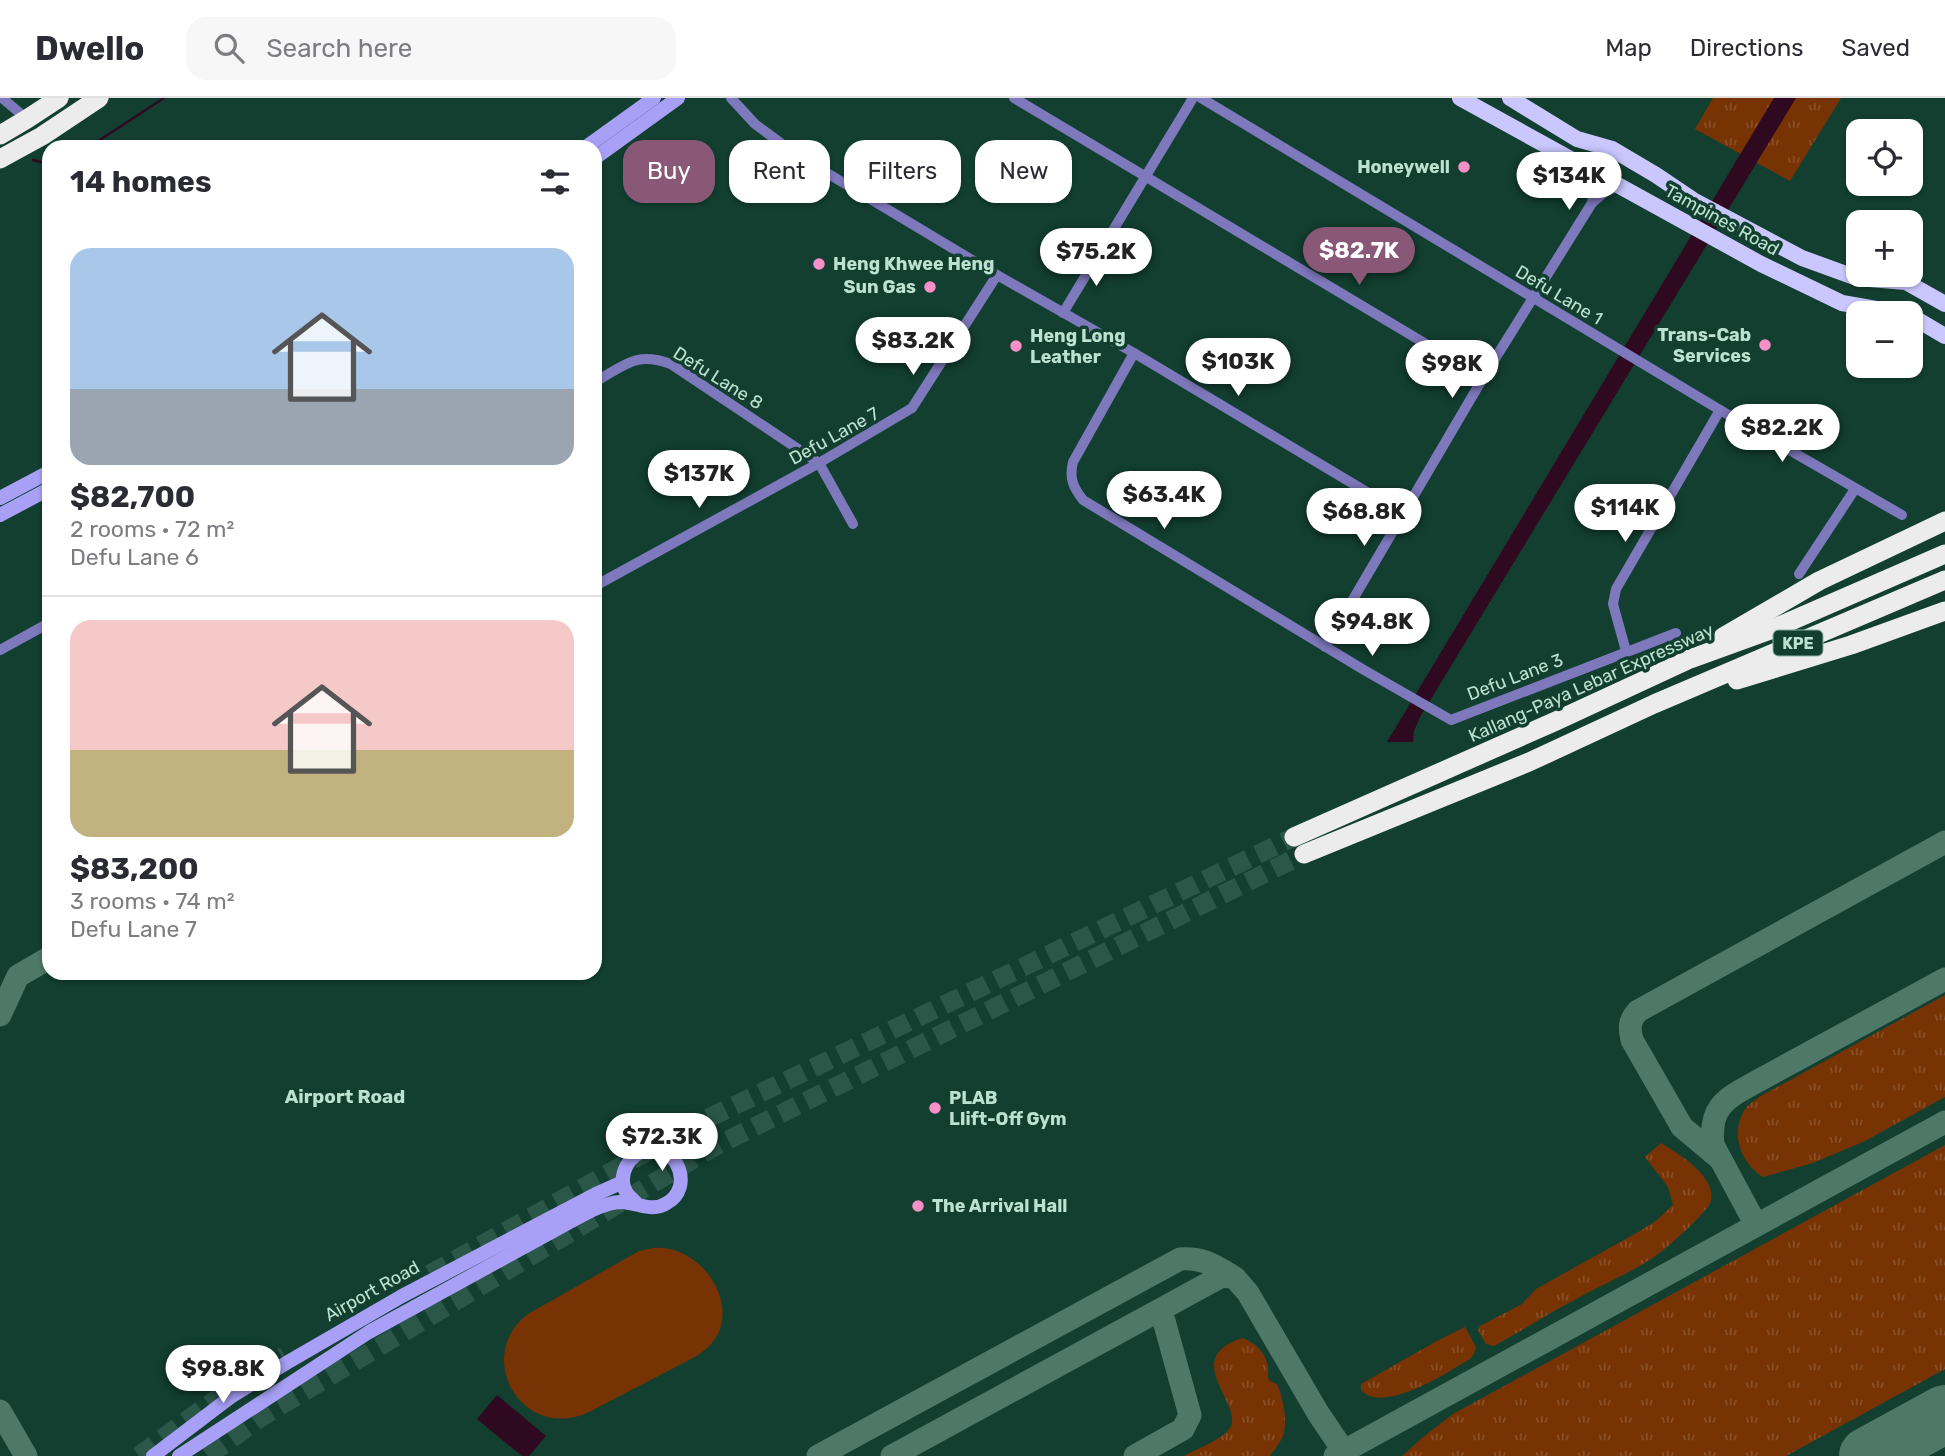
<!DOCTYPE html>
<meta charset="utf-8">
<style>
:root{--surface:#fff;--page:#f7f7f7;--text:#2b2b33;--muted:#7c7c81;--line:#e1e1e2;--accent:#885876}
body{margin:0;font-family:Rubik,sans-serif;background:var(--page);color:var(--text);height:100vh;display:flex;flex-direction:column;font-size:26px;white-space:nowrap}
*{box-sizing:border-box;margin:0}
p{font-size:23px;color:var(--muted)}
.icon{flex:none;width:38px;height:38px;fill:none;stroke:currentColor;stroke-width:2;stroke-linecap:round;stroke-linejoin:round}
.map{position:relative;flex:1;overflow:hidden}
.sheet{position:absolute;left:42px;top:42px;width:560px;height:840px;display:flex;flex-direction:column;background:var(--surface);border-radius:21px;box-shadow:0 2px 5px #0004}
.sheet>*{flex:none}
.guide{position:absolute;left:623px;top:42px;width:665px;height:63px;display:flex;gap:14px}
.tools{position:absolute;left:1846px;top:21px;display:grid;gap:14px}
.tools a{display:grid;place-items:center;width:77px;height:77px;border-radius:14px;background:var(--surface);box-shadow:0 2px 5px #0004;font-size:35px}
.price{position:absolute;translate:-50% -60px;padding:0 16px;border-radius:24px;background:#fff;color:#222;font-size:23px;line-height:46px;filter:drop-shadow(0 2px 4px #0008)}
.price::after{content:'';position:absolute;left:50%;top:42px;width:21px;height:16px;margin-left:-10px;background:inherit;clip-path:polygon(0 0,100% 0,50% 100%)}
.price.on{background:var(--accent);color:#fff}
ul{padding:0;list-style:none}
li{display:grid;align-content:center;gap:14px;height:371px;padding:0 28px}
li+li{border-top:2px solid var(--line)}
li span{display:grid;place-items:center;height:217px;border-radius:21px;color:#555}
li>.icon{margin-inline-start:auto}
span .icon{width:126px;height:126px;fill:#fffc;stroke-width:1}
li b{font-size:30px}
h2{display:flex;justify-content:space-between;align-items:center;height:84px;padding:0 28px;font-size:30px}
.pill{padding:0 24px;border-radius:21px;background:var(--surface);box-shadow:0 2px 5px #0004;font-size:24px;line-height:63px}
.pill.on{background:var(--accent);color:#fff}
header{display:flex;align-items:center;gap:42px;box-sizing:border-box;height:98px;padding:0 35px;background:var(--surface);border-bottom:2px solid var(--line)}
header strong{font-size:33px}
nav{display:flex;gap:38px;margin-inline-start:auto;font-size:24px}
.search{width:490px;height:63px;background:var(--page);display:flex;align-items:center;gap:18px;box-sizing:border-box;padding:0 24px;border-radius:21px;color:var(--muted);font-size:26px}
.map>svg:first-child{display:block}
</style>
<header>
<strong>Dwello</strong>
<div class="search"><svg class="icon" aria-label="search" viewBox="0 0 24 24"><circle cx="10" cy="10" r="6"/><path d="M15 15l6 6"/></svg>Search here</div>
<nav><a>Map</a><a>Directions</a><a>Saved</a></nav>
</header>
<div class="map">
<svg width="1945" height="1358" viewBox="0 0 1945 1358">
<defs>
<pattern id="grass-tufts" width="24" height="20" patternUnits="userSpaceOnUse" patternTransform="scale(1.75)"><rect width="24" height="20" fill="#783305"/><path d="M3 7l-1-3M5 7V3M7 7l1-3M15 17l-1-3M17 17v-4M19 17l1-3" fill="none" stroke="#895028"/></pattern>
</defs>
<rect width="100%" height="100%" fill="#123f30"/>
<g fill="url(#grass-tufts)">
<path d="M1713 0H1841L1790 83 1695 31Z"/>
<path d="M1945 897V999L1865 1043 1813 1065 1763 1079C1741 1065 1730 1036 1744 1013 1748 1006 1755 1002 1761 998Z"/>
<path d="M1661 1045C1678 1056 1716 1077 1711 1103 1709 1113 1665 1152 1654 1159 1631 1175 1603 1186 1578 1200 1549 1215 1522 1233 1494 1248L1486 1246 1478 1232 1480 1228 1522 1206 1536 1191 1640 1133 1657 1122 1673 1107 1668 1089 1645 1059Z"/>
<path d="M1945 1047V1271L1786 1358H1402L1422 1340 1453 1316Z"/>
<path d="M1465 1229 1476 1249 1474 1256 1470 1261C1448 1274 1383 1317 1361 1292V1286L1437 1243Z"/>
<path d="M1243 1240C1261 1248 1270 1260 1268 1280L1270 1283 1277 1286C1283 1300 1288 1323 1283 1338 1280 1345 1274 1352 1270 1358H1184C1197 1351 1223 1341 1230 1330 1245 1307 1178 1260 1243 1240Z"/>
</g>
<path fill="#783305" d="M653 1150C694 1145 735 1194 719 1234 714 1245 704 1254 693 1260L587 1315C521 1343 473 1258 528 1216L639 1153Z"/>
<g fill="#2e091f">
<path d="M1774 0H1796L1420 619 1414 633 1413 644H1387Z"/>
<path d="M497 1297 546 1338 529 1358H522L477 1321Z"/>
</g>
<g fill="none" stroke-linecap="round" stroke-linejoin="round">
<g stroke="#2e091f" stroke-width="2.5">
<path d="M89 49 164 0"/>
<path d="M33 62 49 66"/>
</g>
<g stroke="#4e7868" stroke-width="23">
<path d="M0 917 18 878 49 860"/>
<path d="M1719 1060 1682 1029 1632 942C1629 929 1629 923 1638 913L1945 744"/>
<path d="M1756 1127 1713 1047C1709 1009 1725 1001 1754 985L1945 881"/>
<path d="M0 1313 26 1358"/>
<path d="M818 1358 1180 1161C1204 1159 1215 1168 1235 1180"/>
<path d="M892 1358 1222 1178 1235 1180 1248 1195 1318 1315 1347 1358"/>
<path d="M1135 1358 1183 1331 1190 1317 1161 1212"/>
<path d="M1335 1358 1945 1024"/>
</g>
<path stroke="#4e7868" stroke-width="58" d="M1868 1358 1945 1316"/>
<g stroke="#2b5748" stroke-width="19" stroke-dasharray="19 10" stroke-linecap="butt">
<path d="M430 1176 696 1026 1294 739"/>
<path d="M139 1358 235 1287 285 1258"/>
<path d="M208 1358 260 1320 712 1050 1304 756"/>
</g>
<g stroke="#7e78bc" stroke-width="10">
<path d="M2 0 27 21"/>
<path d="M731 0 755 26 797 57 997 177 1134 255 1402 415"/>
<path d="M1014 0 1483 280"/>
<path d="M1201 0 1720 312 1902 417"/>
<path d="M1592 71 1594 90 1592 105"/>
<path d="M1063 215 1193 0"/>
<path d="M1134 255 1073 364C1069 380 1073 389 1083 402L1364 572 1451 622 1676 535"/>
<path d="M595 284C625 267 636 253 671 266L819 365 853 426"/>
<path d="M1799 476 1855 391"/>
<path d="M595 488 819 365 912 310 997 177"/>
<path d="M1325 549 1483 280 1592 105 1605 94 1621 87"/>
<path d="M0 552 49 525"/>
<path d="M1626 553 1613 506 1616 491 1720 312"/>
</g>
<g stroke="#a8a0f7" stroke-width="14">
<path d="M586 49 654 0"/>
<path d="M595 60 678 0"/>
<path d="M0 400 49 374"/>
<path d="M0 417 49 391"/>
<path d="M153 1358 232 1298 288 1264 402 1198 596 1096 623 1084"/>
<path d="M179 1358 369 1234 575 1121C589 1114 604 1105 620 1104 637 1104 652 1115 667 1105 694 1090 678 1046 647 1052 629 1056 617 1077 626 1094 629 1099 634 1102 637 1106"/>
</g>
<g stroke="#cac7ff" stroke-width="16">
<path d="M1460 0 1761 166 1842 205 1899 215"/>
<path d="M1510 0 1577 41 1612 51 1656 77 1693 102 1802 160 1857 180 1906 184 1945 206"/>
<path d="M1911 218 1945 238"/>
</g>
<g stroke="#ececec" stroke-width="19">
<path d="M0 37 27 21 59 0"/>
<path d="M0 61 42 38 99 0"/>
<path d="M1723 539 1819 483 1945 423"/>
<path d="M1737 582 1851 547 1945 513"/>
<path d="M1294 739 1556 623 1690 561 1770 532 1945 456"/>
<path d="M1304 756 1529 664 1654 606 1945 482"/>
</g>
</g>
<g fill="#f98fc9" stroke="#123f30" stroke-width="2.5">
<circle cx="1464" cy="69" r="7"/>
<circle cx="819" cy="166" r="7"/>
<circle cx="930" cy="189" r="7"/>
<circle cx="1765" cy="247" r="7"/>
<circle cx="1016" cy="248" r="7"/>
<circle cx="935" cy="1010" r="7"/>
<circle cx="918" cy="1108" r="7"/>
</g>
<g text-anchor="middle" stroke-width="7" stroke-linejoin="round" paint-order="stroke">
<rect fill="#123f30" stroke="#88b1a1" stroke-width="2" x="1773.5" y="532.5" width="49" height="25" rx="5"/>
<g font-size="16" font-weight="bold" fill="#bbe2d1">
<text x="1798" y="551">KPE</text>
</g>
<g font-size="18" font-weight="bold" fill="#bbe2d1" stroke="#123f30" text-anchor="start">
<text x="1450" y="75" text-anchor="end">Honeywell</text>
<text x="833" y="172">Heng Khwee Heng</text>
<text x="916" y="195" text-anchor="end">Sun Gas</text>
<text x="1751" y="243" text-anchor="end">Trans-Cab<tspan x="1751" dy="21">Services</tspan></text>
<text x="1030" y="244">Heng Long<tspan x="1030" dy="21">Leather</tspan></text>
<text x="949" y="1006">PLAB<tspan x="949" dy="21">LIift-Off Gym</tspan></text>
<text x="932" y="1114">The Arrival Hall</text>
</g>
<g font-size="18" fill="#bbe2d1" stroke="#123f30">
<text transform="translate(1722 122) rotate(29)" y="6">Tampines Road</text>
<text transform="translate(1559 197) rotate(31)" y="6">Defu Lane 1</text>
<text transform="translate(718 280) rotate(32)" y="6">Defu Lane 8</text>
<text transform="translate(834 338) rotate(-29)" y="6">Defu Lane 7</text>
<text transform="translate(1515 579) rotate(-21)" y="6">Defu Lane 3</text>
<text transform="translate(1591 585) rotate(-24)" y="6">Kallang-Paya Lebar Expressway</text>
<text transform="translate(372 1193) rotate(-29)" y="6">Airport Road</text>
</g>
<g font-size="19" font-weight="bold" fill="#bbe2d1" stroke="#123f30">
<text x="345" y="1005">Airport Road</text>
</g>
</g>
</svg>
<div class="tools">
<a><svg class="icon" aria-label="locate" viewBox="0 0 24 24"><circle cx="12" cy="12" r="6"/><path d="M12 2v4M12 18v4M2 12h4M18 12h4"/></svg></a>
<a>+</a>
<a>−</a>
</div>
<b class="price" style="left:1569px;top:114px">$134K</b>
<b class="price on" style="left:1359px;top:189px">$82.7K</b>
<b class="price" style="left:1096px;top:190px">$75.2K</b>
<b class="price" style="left:913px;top:279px">$83.2K</b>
<b class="price" style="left:1238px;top:300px">$103K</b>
<b class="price" style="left:1452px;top:302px">$98K</b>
<b class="price" style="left:1782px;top:366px">$82.2K</b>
<b class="price" style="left:699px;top:412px">$137K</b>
<b class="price" style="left:1164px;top:433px">$63.4K</b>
<b class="price" style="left:1625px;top:446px">$114K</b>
<b class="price" style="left:1364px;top:450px">$68.8K</b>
<b class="price" style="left:1372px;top:560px">$94.8K</b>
<b class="price" style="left:662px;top:1075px">$72.3K</b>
<b class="price" style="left:223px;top:1307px">$98.8K</b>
<div class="guide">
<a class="pill on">Buy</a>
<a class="pill">Rent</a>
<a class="pill">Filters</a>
<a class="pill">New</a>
</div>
<section class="sheet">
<h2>14 homes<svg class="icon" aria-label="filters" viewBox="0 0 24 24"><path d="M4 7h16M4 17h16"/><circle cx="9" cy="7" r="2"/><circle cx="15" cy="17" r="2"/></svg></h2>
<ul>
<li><span style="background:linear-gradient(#a9c7e8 65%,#9aa5b1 0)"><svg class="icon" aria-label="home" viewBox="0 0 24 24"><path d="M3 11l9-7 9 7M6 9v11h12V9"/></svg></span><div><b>$82,700</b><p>2 rooms · 72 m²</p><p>Defu Lane 6</p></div></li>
<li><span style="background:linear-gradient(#f6c9c9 60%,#c2b280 0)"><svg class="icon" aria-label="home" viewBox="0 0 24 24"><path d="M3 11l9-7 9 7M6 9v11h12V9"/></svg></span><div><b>$83,200</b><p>3 rooms · 74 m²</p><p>Defu Lane 7</p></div></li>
</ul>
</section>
</div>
